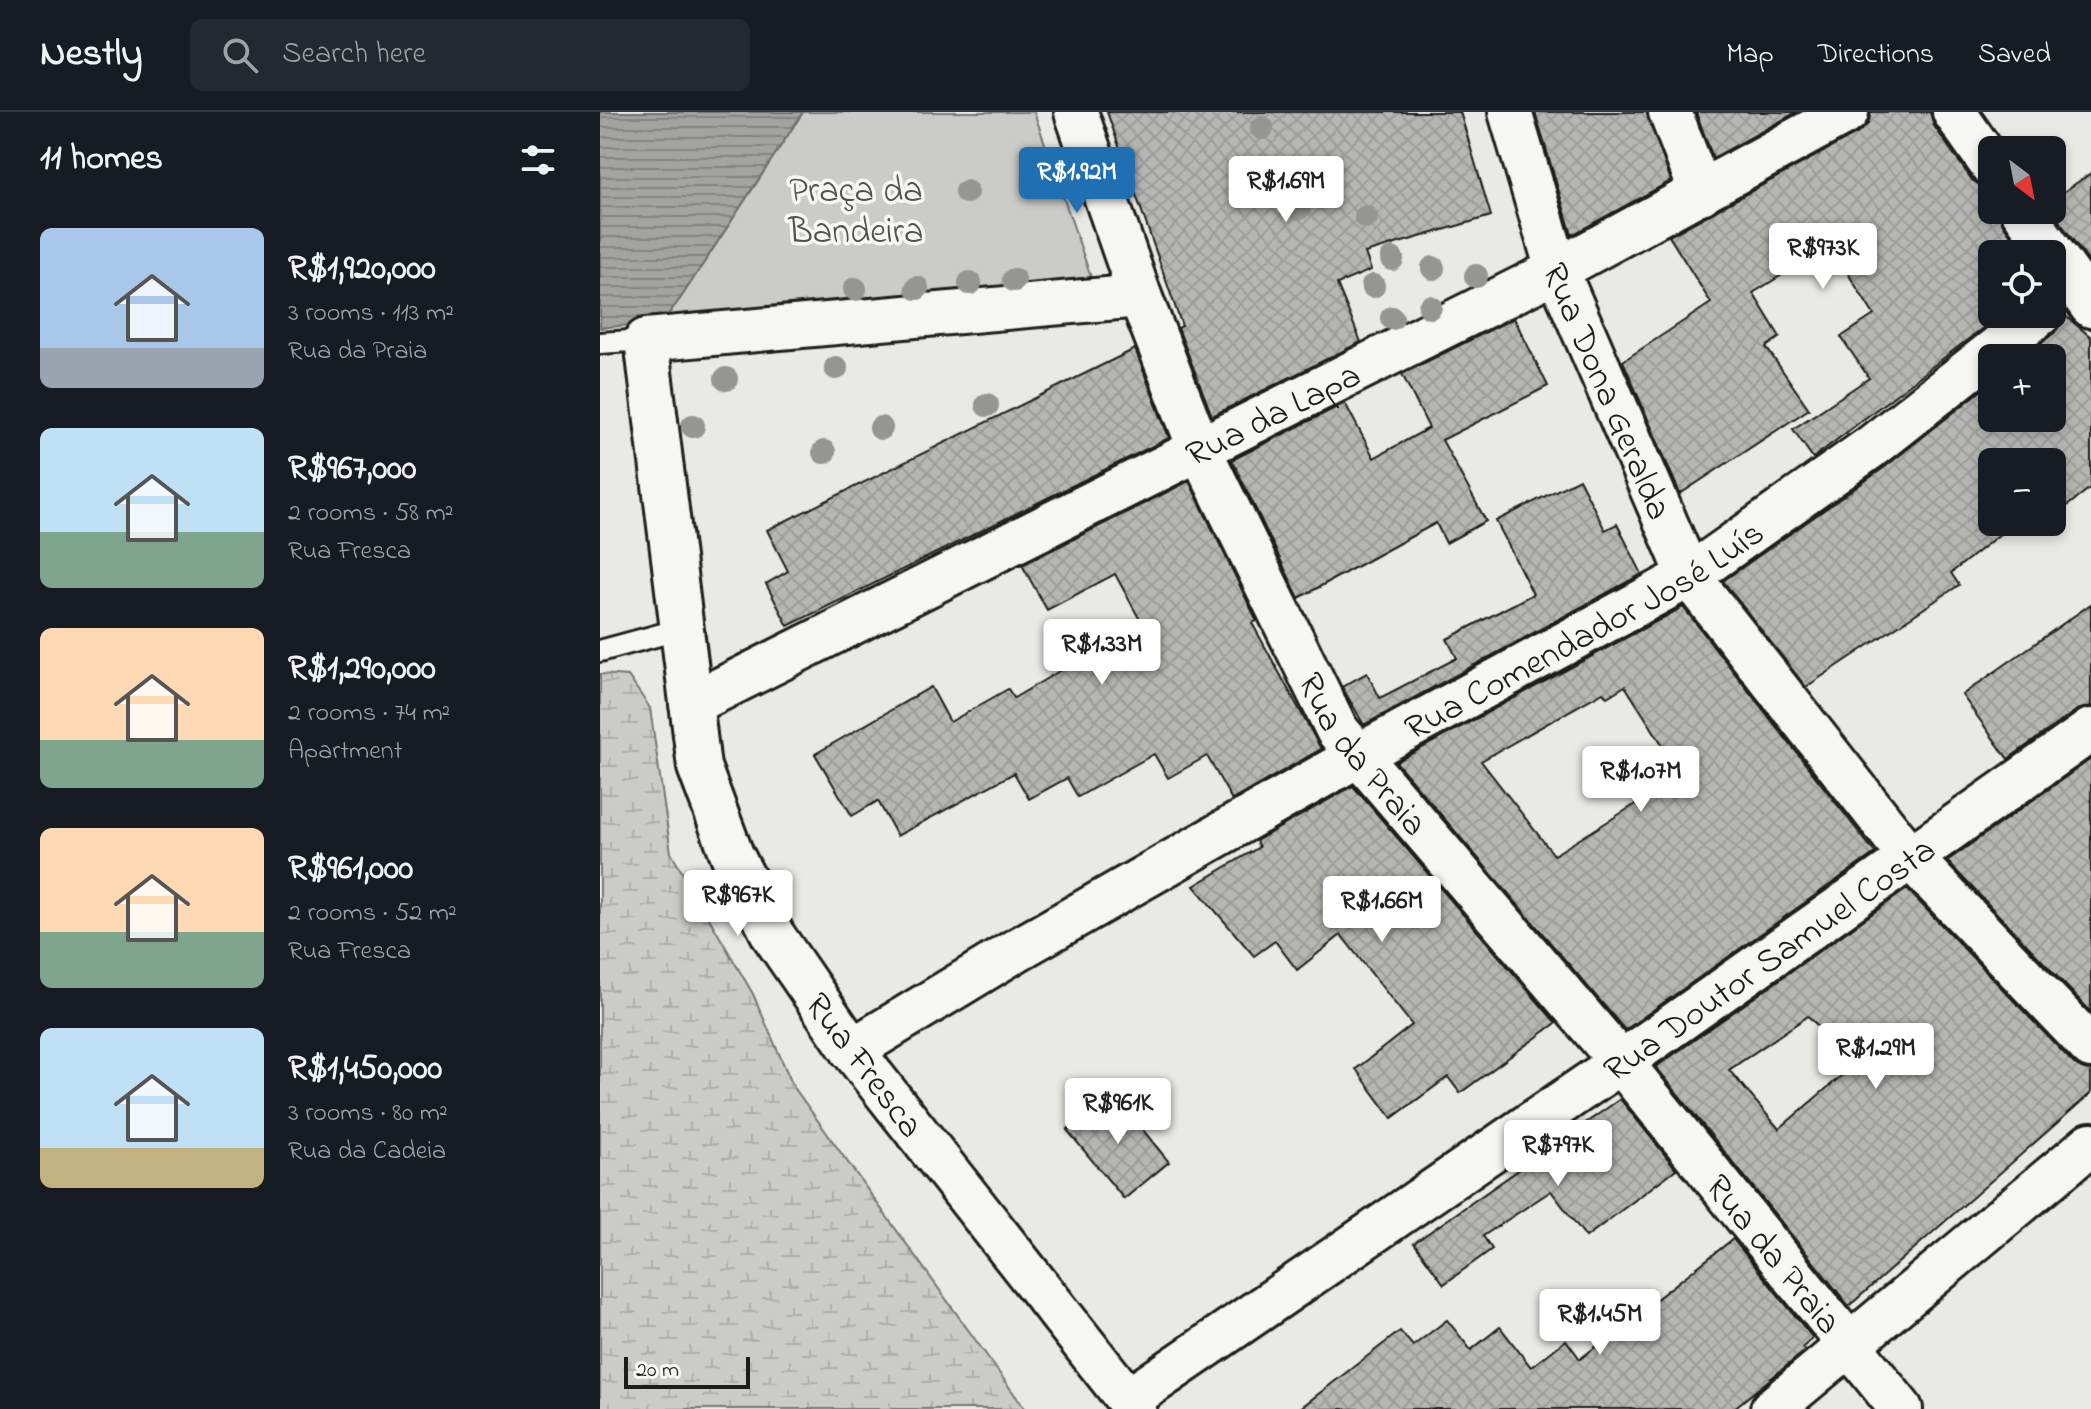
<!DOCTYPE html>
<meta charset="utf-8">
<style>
:root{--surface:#171b24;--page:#242831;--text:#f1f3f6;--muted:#9ea1a6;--line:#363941;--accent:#1f6fb2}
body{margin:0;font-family:"Indie Flower",sans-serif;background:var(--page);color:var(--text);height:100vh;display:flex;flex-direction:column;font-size:30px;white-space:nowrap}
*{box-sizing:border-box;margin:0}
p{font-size:26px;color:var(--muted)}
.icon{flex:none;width:44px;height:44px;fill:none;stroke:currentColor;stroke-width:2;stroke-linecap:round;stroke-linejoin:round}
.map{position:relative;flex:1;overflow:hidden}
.side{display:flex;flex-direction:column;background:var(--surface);width:600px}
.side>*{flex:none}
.needle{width:52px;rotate:148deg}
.tools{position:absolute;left:1378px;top:24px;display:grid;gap:16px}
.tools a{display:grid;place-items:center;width:88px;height:88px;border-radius:12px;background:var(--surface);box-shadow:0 4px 12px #0003;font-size:40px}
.scale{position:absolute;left:24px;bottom:20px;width:126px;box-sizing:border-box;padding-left:8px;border:4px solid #1c1c1c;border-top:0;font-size:22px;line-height:28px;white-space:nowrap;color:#1c1c1c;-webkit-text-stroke:6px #f6f6f2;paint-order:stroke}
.price{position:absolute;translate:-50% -68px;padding:0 18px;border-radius:8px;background:#fff;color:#222;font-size:26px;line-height:52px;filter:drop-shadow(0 2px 4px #0008)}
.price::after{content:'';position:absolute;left:50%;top:48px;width:24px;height:18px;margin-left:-12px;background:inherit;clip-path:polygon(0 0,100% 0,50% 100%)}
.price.selected{background:var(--accent);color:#fff}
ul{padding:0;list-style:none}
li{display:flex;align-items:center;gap:24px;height:200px;padding:0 40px}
li span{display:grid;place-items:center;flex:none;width:224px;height:160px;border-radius:12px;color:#555}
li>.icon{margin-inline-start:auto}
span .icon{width:96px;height:96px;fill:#fffc;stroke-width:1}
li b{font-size:34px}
h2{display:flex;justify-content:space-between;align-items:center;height:96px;padding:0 40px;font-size:34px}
header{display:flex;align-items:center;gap:48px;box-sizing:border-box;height:112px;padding:0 40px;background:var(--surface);border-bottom:2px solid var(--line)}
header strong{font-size:38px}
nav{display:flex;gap:44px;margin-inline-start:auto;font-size:28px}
.search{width:560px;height:72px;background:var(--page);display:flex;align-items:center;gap:20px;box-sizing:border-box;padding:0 28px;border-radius:12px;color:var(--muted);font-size:30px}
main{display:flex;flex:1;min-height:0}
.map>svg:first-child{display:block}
</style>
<header>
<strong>Nestly</strong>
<div class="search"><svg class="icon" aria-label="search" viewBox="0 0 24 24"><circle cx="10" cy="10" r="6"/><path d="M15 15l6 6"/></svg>Search here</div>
<nav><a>Map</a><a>Directions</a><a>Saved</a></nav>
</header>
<main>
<section class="side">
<h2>11 homes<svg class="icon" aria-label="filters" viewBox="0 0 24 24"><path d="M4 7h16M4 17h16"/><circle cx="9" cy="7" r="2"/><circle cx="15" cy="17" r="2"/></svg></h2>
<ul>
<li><span style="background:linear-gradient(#a9c7e8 75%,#9aa5b1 0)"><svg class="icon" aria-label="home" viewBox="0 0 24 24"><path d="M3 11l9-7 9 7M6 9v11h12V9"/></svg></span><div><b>R$1,920,000</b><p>3 rooms · 113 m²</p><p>Rua da Praia</p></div></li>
<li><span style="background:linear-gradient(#bfe0f5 65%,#7fa58c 0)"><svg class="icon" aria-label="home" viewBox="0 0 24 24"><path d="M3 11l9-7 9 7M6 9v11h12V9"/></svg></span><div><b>R$967,000</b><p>2 rooms · 58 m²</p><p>Rua Fresca</p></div></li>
<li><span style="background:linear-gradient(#ffd9b3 70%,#7fa58c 0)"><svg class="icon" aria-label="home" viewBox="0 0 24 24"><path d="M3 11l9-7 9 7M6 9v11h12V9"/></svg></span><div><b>R$1,290,000</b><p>2 rooms · 74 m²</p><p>Apartment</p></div></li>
<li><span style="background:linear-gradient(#ffd9b3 65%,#7fa58c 0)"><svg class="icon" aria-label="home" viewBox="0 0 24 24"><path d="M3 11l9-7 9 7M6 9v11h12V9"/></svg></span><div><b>R$961,000</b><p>2 rooms · 52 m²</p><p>Rua Fresca</p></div></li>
<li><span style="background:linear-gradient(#bfe0f5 75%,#c2b280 0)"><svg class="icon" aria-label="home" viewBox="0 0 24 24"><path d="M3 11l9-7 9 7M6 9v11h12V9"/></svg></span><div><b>R$1,450,000</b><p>3 rooms · 80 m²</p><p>Rua da Cadeia</p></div></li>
</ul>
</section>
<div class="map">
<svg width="1491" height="1297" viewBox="0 0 1491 1297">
<defs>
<pattern id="wetland-marsh" width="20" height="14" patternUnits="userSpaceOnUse" patternTransform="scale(2)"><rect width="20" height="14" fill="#cbcbc7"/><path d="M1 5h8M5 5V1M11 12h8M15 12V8" fill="none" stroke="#aeaeaa"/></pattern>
<pattern id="water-rules" width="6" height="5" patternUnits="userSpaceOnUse" patternTransform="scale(2)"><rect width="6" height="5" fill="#a3a3a1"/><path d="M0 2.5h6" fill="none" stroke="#848482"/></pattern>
<pattern id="building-cross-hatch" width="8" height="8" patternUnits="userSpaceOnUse" patternTransform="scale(2)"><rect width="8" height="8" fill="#b6b6b3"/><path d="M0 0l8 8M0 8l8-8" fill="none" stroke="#9c9c99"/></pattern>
</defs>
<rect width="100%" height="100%" fill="#e9e9e5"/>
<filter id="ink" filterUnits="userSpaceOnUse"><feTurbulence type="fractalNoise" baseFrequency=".0125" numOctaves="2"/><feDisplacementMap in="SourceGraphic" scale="16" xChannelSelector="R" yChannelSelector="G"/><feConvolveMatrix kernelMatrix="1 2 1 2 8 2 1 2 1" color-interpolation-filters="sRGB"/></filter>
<g filter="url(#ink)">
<path fill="#cbcbc7" stroke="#747472" stroke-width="2" d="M203 0H434L494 174 62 210 80 187Z"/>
<path fill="url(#wetland-marsh)" stroke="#747472" stroke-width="2" d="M0 562 28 564 50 596 71 741 153 882 193 974 425 1297H0Z"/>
<path fill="url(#water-rules)" stroke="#6d6d6c" stroke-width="2" d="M0 0H203L80 187 62 210 0 216Z"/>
<g fill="url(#building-cross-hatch)" stroke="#1c1c1c" stroke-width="2" fill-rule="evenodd">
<path d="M507 0H860L891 104 765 141 771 158 737 172 761 230 612 304 578 216 582 214Z"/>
<path d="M935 0H1047L1071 69 972 123Z"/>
<path d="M1096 0H1197L1113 46Z"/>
<path d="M1271 0H1330L1334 14 1372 68 1392 80V98H1398L1403 112 1424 142H1392V202H1401L1213 346 1193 317 1269 266 1241 225 1274 203 1230 133 1153 181 1180 225 1166 235 1209 297 1080 382 1023 249 1111 191 1069 124 1258 21 1268 12Z"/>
<path d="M1491 61V149L1489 150 1452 99V88Z"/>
<path d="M1463 202 1491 225V375L1452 406V350H1392V410H1415L1351 461 1359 473 1206 575 1123 469 1285 355 1392 270V306H1452V246H1423L1455 220Z"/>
<path d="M914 206 948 274 842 328 886 409 846 431 836 411 699 486 632 348 745 291 774 346 829 316 802 262Z"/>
<path d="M535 237 569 326 188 514 166 472 188 459 167 418Z"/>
<path d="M979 367 1005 418 1017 412 1042 462 764 613 742 575 767 561 780 586 857 546 847 527 933 482 896 409Z"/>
<path d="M589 369 657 509 652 511 721 637 632 688 607 644 568 666 554 642 478 685 467 666 429 687 414 661 297 724 278 689 252 704 215 642 331 575 350 610 408 577 414 586 471 552 475 558 546 519 515 462 447 498 422 453Z"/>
<path d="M1491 492V594L1477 598 1408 647 1362 583Z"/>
<path d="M1083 495 1275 741 1025 918 796 650ZM1025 574 1069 643 1026 669 1039 690 954 743 881 649 1003 580 1007 585Z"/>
<path d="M1491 647V900L1347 749Z"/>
<path d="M753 674 956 911 860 981 848 965 792 1006 756 957 812 913 741 823 697 858 675 829 654 844 594 774 659 735 656 729Z"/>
<path d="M1307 777 1474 952 1491 958V981L1249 1194 1056 955ZM1208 904 1255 952 1179 1017 1129 958Z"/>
<path d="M513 981 569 1050 524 1087 467 1018Z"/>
<path d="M1020 987 1076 1057 986 1125 951 1079 883 1124 892 1137 844 1172 814 1131Z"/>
<path d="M1133 1127 1213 1226 1202 1236 1205 1239 1133 1297H699L800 1219 813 1234 847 1208 871 1238 900 1215 931 1255 966 1228 980 1247Z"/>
</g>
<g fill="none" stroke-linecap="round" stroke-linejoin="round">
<g stroke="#1c1c1c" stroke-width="26">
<g id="lane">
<path d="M0 231 46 228"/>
<path d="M0 539 81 517"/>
</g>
</g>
<g stroke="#1c1c1c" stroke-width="48">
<g id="street">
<path id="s1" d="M476 0 540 184 599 336 737 618 1021 950 1301 1297"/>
<path id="s2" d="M910 0 957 158 1089 464 1309 744 1491 935"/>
<path d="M1070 0 1101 81"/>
<path d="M1354 0 1392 54"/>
<path d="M1422 98 1491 194"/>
<path id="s3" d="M91 592 957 158 1247 0"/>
<path id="s4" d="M252 938 415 839 759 643 1089 464 1271 335 1440 202"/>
<path id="s5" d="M528 1288 1021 950 1491 618"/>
<path d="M535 1297 252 938 173 823 132 743 99 655 46 228 540 184"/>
<path d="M1172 1297 1491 1032"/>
</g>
</g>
<use href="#lane" stroke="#f6f6f2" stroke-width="20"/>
<use href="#street" stroke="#f6f6f2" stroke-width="42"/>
</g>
<g fill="#959592">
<circle cx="662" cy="16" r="12"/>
<circle cx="433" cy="73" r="12"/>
<circle cx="366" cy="80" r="12"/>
<circle cx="699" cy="96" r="12"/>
<circle cx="766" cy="105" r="12"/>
<circle cx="792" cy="147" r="12"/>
<circle cx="833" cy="156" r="12"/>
<circle cx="876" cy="164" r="12"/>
<circle cx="414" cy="168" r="12"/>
<circle cx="370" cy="171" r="12"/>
<circle cx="773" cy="174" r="12"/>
<circle cx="317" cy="176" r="12"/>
<circle cx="255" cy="177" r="12"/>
<circle cx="830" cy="195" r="12"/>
<circle cx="792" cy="206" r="12"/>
<circle cx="236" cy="256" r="12"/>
<circle cx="126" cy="267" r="12"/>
<circle cx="387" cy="293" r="12"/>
<circle cx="93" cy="314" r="12"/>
<circle cx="281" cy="316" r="12"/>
<circle cx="224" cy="340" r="12"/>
</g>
</g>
<g text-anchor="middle" stroke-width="7" stroke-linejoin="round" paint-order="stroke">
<g font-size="36" fill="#51514f" stroke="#f6f6f2">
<text x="256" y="89">Praça da<tspan x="256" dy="41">Bandeira</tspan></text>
</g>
<g font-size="36" fill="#1c1c1c" stroke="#f6f6f2">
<text dy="13" stroke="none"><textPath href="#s2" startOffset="296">Rua Dona Geralda</textPath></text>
<text dy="13" stroke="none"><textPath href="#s3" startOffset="650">Rua da Lapa</textPath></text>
<text dy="13" stroke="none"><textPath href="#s4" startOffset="844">Rua Comendador José Luís</textPath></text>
<text dy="13" stroke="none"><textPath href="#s1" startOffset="706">Rua da Praia</textPath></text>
<text dy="13" stroke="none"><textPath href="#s5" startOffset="778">Rua Doutor Samuel Costa</textPath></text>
<text transform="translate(266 952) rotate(53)" y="13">Rua Fresca</text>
<text dy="13" stroke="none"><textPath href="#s1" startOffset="1354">Rua da Praia</textPath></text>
</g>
</g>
</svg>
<div class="tools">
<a><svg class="needle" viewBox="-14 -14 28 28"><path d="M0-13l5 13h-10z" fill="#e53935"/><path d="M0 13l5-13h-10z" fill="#9ea1a6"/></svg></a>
<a><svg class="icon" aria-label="locate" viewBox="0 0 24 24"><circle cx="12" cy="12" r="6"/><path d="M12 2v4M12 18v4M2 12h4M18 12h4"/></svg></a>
<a>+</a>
<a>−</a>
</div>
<div class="scale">20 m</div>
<b class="price selected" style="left:477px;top:103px">R$1.92M</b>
<b class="price" style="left:686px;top:112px">R$1.69M</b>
<b class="price" style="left:1223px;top:179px">R$973K</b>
<b class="price" style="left:502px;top:575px">R$1.33M</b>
<b class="price" style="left:1041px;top:702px">R$1.07M</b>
<b class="price" style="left:138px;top:826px">R$967K</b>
<b class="price" style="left:782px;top:832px">R$1.66M</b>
<b class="price" style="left:1276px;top:979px">R$1.29M</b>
<b class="price" style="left:518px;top:1034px">R$961K</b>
<b class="price" style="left:958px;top:1076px">R$797K</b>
<b class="price" style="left:1000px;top:1245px">R$1.45M</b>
</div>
</main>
